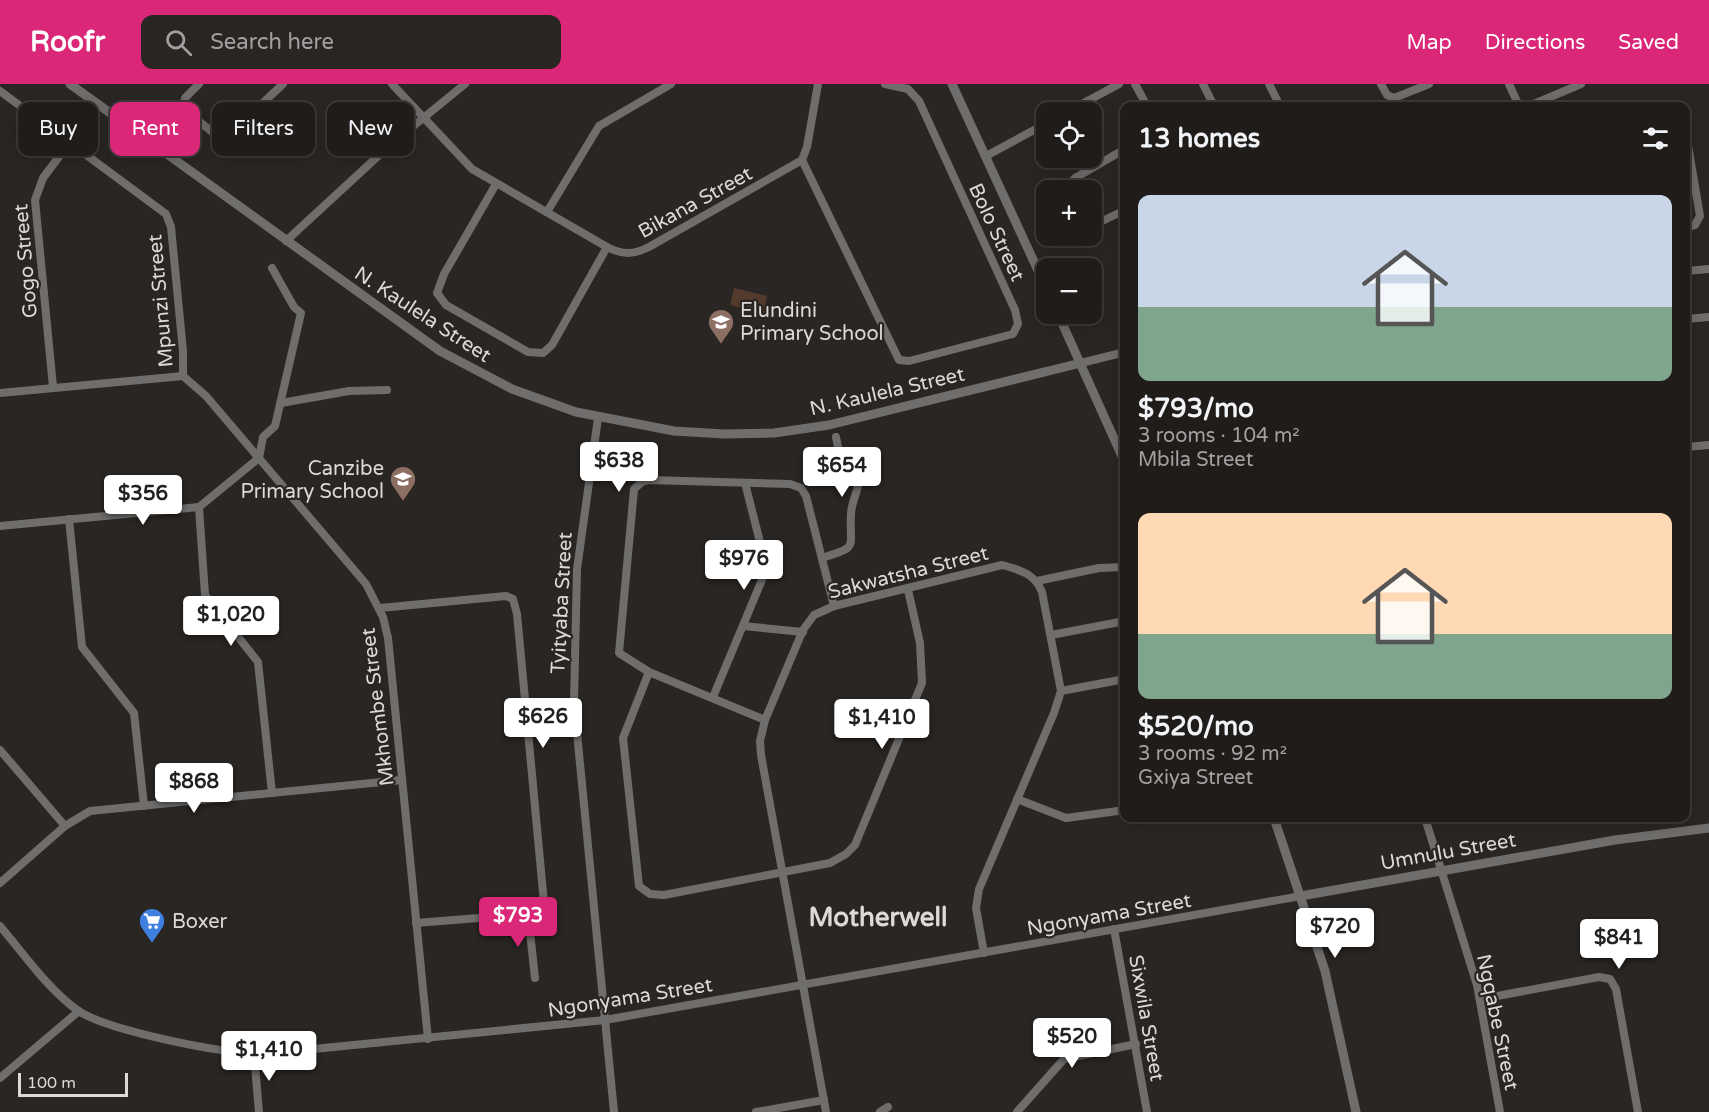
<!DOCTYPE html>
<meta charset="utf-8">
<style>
:root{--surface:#201c1a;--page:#282523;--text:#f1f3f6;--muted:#a2a1a2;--line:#3d3a39;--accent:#db2777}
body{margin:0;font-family:"Varela Round",sans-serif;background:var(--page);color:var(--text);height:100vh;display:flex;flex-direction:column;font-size:22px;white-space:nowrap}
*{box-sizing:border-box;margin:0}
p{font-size:20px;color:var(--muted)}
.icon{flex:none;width:33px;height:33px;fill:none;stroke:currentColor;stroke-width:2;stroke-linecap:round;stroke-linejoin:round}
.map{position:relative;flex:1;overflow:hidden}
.drawer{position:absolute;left:1120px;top:18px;width:570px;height:720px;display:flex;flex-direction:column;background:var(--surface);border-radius:12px;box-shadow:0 3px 15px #0003,0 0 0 2px var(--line)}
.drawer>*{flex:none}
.guide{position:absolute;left:18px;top:18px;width:570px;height:54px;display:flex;gap:12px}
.controls{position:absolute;left:1036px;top:18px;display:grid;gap:12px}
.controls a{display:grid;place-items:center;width:66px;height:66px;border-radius:12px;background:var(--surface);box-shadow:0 3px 15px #0003,0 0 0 2px var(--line);font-size:30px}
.scale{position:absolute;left:18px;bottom:15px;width:110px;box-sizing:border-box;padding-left:6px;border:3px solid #dcd9d8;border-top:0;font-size:16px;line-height:21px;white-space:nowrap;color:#dcd9d8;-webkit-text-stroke:4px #2a2623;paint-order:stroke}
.price{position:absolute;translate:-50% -51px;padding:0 14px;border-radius:6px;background:#fff;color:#222;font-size:20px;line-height:39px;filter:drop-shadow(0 2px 3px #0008)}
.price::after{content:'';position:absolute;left:50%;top:36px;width:18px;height:14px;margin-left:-9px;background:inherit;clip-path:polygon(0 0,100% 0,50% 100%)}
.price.on{background:var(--accent);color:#fff}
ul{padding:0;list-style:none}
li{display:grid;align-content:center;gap:12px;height:318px;padding:0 18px}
li span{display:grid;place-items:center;height:186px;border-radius:12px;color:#555}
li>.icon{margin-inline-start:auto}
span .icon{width:108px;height:108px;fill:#fffc;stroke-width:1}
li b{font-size:26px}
h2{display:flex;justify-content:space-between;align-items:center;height:72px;padding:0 18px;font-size:26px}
.pill{padding:0 21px;border-radius:12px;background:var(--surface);box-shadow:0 3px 15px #0003,0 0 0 2px var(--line);font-size:21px;line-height:54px}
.pill.on{background:var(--accent);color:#fff}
header{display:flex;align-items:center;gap:36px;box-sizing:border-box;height:84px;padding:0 30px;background:var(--accent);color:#fff}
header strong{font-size:28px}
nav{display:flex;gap:33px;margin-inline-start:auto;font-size:21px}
.search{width:420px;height:54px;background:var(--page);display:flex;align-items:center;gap:15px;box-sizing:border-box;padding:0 21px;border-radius:12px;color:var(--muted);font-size:22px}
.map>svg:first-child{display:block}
</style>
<header>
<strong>Roofr</strong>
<div class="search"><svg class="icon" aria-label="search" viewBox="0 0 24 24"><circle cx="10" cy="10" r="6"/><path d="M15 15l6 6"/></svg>Search here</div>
<nav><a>Map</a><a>Directions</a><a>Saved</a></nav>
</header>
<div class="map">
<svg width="1709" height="1028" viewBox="0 0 1709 1028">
<rect width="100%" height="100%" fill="#2a2623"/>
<path fill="#533a2c" d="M734 204 767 212 764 229 730 221Z"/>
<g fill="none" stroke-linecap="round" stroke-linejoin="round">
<g stroke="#706e6c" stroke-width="8">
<path d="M199 0 185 14 183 25 215 50 223 52 232 48 283 0"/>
<path d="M392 0 472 85 607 163C623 171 633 171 649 163L802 76 807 63 818 0"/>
<path d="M1135 0 1147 22"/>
<path d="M1203 0 1214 22"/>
<path d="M1269 0 1280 22"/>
<path d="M1381 0 1387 11 1394 14 1429 0"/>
<path d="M1509 0 1519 22"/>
<path d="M0 7 166 130 171 143 183 267V292"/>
<path d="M1529 22 1581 0"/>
<path d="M1067 28 1119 0"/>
<path d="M1686 50 1700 132 1695 141 1686 144"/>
<path d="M986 72 1047 39"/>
<path d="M802 76 899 276 909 277 1013 250 1018 240 1015 226 919 17 908 5 885 0"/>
<path d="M496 100 444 190 437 209 446 221 528 268 543 269 552 261 607 163"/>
<path d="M1067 106V102L1075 94 1125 65"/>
<path d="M547 128 599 42 671 0"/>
<path d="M1092 142 1125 126"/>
<path d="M286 157 389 62 465 0"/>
<path d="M1686 187 1709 185"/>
<path d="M1686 235 1709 233"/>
<path d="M1081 279 1125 268"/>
<path d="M53 303 35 116 43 94 70 58"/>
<path d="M0 309 183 292 206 312 366 500 383 533 388 554 428 955"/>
<path d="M281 319 349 307 387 306"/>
<path d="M598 334 577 485 574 618 614 1028"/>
<path d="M1686 363 1709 361"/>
<path d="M199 423 205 511 258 578 272 709"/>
<path d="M69 435 82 563 134 629 144 722"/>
<path d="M0 442 199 423 259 374 263 353 275 342 301 229 294 223 272 184"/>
<path d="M822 474C860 462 849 465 851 430 851 421 856 411 858 402L839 368 836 353"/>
<path d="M1037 497 1099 484 1125 483"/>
<path d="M380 524 506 512 513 515 517 530 544 819 540 827 530 830 416 839"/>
<path d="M743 542 803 548"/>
<path d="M1051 551 1125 537"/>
<path d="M649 588 623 654 639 802 650 810 664 811 830 779 846 770 855 761 922 599 920 559 908 506"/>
<path d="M1061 607 1125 595"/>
<path d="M713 613 764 491 763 470 745 399"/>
<path d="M765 636 649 588 619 569 634 405 642 398 649 396 790 400 801 404 806 412 834 522"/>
<path d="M0 666 65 742"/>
<path d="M1017 715 1066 734 1125 726"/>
<path d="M1425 734 1477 901 1500 1028"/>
<path d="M0 799 65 742 90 727 402 696"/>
<path d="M528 830 535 894"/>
<path d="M0 842C24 870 47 904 77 926 105 946 227 971 263 970L605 936 1301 812"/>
<path d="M1114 845 1147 1028"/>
<path d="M1481 915 1599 893 1610 895 1616 905 1638 1028"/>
<path d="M254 970 259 1028"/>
<path d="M0 994 79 927"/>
<path d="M756 1028 824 1016"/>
<path d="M826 1028 761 671 760 657 765 636 803 546 814 531 834 522 1002 481C1021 486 1035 490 1042 508L1061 607 1054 629 979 805 976 824 984 869"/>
<path d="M880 1028 888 1023"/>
<path d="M1017 1028 1064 975 1136 960"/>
</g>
<g stroke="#706e6c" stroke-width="9">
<path d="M70 0 440 267 512 305 576 328 674 347 724 350 774 349 829 341 1081 279"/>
<path d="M952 0 1047 206"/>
<path d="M1058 230 1125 379"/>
<path d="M1274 734 1325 887 1356 1028"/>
<path d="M1301 812 1615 756 1709 744"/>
</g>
</g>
<defs>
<g id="school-pin" transform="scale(1.35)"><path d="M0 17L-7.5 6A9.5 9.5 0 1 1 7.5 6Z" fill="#8d6e63" stroke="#2a2623"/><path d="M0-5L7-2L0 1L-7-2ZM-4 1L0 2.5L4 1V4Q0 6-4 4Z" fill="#fff"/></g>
<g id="supermarket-pin" transform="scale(1.35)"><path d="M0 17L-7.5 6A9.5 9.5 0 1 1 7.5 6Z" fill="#3f7fe0" stroke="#2a2623"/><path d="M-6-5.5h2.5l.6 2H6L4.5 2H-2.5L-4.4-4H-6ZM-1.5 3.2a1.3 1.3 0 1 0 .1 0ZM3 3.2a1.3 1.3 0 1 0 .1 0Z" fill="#fff"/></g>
</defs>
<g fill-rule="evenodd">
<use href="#school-pin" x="721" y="238"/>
<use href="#school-pin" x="403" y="395"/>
<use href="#supermarket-pin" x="152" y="837"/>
</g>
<g text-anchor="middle" stroke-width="4.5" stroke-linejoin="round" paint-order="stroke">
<g font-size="20" fill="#dcd9d8" stroke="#2a2623">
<text transform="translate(695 118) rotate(-29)" y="7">Bikana Street</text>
<text transform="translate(997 148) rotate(65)" y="7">Bolo Street</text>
<text transform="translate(25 177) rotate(-95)" y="7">Gogo Street</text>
<text transform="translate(160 217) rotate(-95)" y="7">Mpunzi Street</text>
<text transform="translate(423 230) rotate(33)" y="7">N. Kaulela Street</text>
<text transform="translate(887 307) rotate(-13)" y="7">N. Kaulela Street</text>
<text transform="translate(908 488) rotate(-14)" y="7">Sakwatsha Street</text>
<text transform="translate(561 519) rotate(-87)" y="7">Tyityaba Street</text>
<text transform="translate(377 623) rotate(-97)" y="7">Mkhombe Street</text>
<text transform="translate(1448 767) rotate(-10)" y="7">Umnulu Street</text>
<text transform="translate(1109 830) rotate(-10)" y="7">Ngonyama Street</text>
<text transform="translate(630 913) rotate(-9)" y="7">Ngonyama Street</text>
<text transform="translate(1147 934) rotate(80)" y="7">Sixwila Street</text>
<text transform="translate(1498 938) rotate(78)" y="7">Ngqabe Street</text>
</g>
<g font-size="20" fill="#dcd9d8" stroke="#2a2623" text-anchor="start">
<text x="740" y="233">Elundini<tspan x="740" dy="23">Primary School</tspan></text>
<text x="384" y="391" text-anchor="end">Canzibe<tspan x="384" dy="23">Primary School</tspan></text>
<text x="172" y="844">Boxer</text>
</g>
<g font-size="26" font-weight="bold" fill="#dcd9d8" stroke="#2a2623">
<text x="878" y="842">Motherwell</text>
</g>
</g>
</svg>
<div class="controls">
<a><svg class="icon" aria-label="locate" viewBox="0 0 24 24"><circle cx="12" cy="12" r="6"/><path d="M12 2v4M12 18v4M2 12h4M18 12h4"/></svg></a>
<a>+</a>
<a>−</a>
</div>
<div class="scale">100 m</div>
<b class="price" style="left:619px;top:409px">$638</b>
<b class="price" style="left:842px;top:414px">$654</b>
<b class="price" style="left:143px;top:442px">$356</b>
<b class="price" style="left:744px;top:507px">$976</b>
<b class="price" style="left:231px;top:563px">$1,020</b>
<b class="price" style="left:543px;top:665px">$626</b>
<b class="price" style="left:882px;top:666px">$1,410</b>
<b class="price" style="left:194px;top:730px">$868</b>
<b class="price on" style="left:518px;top:864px">$793</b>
<b class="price" style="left:1335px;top:875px">$720</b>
<b class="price" style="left:1619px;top:886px">$841</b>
<b class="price" style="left:1072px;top:985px">$520</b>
<b class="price" style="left:269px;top:998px">$1,410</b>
<div class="guide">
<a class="pill">Buy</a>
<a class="pill on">Rent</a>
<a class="pill">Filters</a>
<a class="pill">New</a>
</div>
<section class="drawer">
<h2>13 homes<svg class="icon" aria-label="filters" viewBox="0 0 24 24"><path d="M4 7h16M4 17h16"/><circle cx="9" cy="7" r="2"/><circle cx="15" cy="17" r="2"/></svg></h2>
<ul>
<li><span style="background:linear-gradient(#c9d6e8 60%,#7fa58c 0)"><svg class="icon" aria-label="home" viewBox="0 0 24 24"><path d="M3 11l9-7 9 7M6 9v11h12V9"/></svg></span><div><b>$793/mo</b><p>3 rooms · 104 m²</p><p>Mbila Street</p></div></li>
<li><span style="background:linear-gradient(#ffd9b3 65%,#7fa58c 0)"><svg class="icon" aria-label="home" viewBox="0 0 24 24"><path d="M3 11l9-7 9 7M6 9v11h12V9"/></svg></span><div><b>$520/mo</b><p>3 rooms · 92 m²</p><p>Gxiya Street</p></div></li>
</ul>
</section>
</div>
